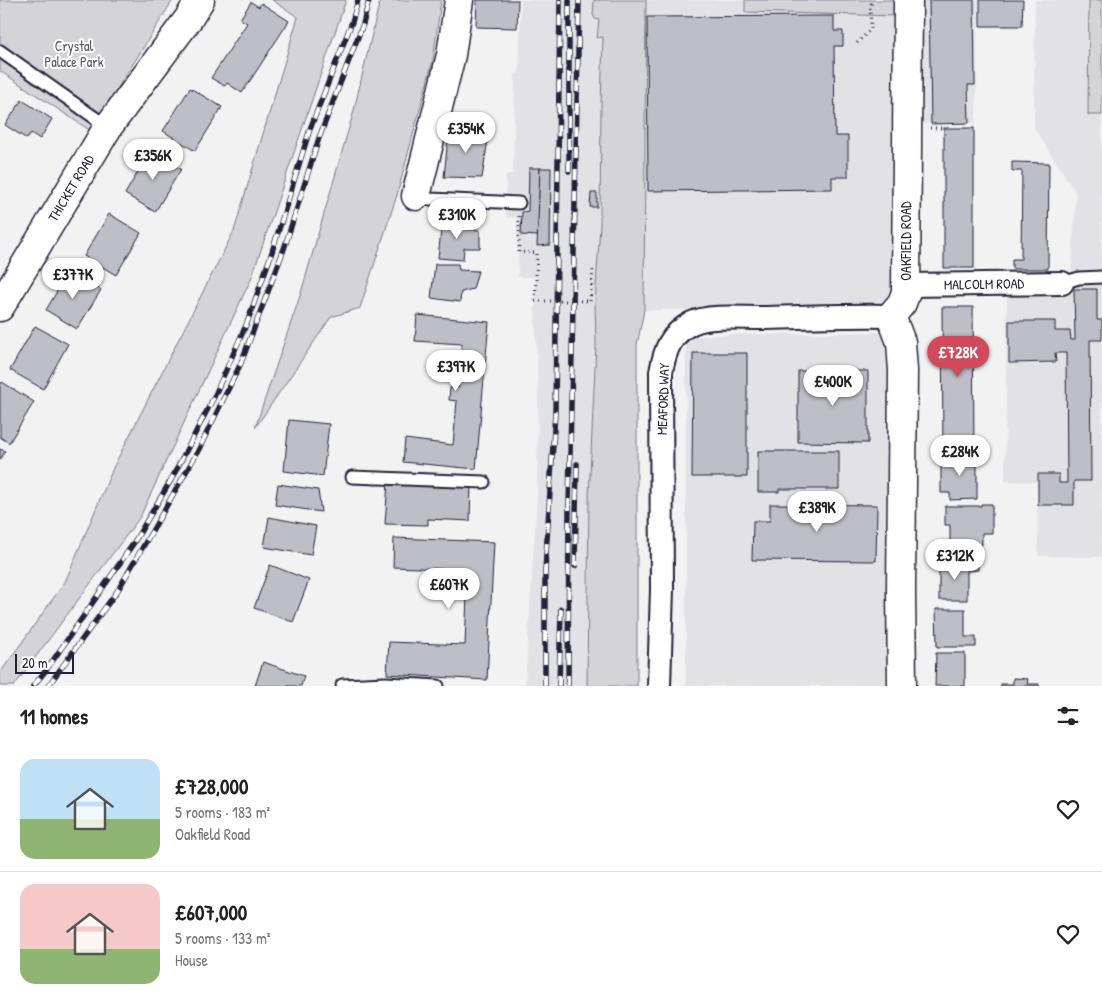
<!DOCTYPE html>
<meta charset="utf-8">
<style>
:root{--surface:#fff;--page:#f2f2f2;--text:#222;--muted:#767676;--line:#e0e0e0;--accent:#d1495b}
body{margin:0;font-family:"Patrick Hand",sans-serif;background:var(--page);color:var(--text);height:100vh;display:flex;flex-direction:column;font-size:19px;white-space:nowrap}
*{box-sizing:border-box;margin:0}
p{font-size:16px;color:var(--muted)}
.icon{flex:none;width:28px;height:28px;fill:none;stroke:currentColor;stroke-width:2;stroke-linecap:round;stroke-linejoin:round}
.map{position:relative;height:686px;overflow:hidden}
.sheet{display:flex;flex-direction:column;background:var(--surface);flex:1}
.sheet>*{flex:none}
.scale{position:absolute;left:15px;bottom:12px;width:59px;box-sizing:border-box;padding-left:5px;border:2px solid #22223b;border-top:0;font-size:14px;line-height:18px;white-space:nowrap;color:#22223b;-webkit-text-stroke:4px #fff;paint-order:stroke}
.price{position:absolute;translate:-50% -42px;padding:0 11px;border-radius:18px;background:#fff;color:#222;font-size:16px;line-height:32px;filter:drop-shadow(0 1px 2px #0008)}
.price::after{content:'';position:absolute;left:50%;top:30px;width:15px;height:11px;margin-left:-8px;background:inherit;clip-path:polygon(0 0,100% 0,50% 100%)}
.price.active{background:var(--accent);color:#fff}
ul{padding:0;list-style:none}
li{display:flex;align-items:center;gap:15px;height:125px;padding:0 20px}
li+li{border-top:1px solid var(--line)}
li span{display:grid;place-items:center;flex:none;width:140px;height:100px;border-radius:15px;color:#555}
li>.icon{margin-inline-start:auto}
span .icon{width:60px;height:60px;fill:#fffc;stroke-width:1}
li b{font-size:21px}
h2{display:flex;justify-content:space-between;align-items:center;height:60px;padding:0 20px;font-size:21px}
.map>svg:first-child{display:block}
</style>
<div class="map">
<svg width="1102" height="686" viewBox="0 0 1102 686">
<rect width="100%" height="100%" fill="#f2f2f3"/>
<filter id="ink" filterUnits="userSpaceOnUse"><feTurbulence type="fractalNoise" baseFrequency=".02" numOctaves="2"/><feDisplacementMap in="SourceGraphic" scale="10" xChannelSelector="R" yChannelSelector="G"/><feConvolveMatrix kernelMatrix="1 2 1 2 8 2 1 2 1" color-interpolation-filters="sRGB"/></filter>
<g filter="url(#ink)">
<g fill="#e2e2e6">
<path d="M521 0H594L593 15 599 19 597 38 603 37 601 106 600 225 595 303 596 345 589 496 587 686H525L537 495 538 389 535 309 536 277H518L517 218 506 217V176L513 173 515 75 519 74Z"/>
<path d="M646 0H978L976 123 916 124 914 308 644 310Z"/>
<path d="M1035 0H1102V557L1038 556 1037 482 1005 481 1007 288 1071 280 1076 193 1034 128Z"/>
<path d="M895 332 893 686H686V337L715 335Z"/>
</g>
<g fill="#d3d3d8" stroke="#7a7a8a">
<path d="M0 0H173L91 131 0 71Z"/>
<path d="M272 0H346L251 279 140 517 14 686H0V673L65 582 114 466 234 231 298 17Z"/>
<path d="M380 0H441L433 60 397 195 360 308 331 317 255 428 301 293 353 114Z"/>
<path d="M594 0H646L644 310 637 345V686H587L589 496 596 345 595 303 600 225 601 106 603 37 597 38 599 20 595 19 593 15Z"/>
<path d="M745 0H897L896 16 745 12Z"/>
<path d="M1089 0H1102V115H1088Z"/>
</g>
<g fill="#bebec6" stroke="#22223b">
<path d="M477 0H518L517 28 476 27Z"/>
<path d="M929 0H974L975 85H968L969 123 931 124Z"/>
<path d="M980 0H1023L1022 26H980Z"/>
<path d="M251 2 259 7 261 3 289 21 242 93 227 83 225 86 211 78 247 23 240 19Z"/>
<path d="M834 16V31H843V46H834L835 136H848V177H832V189L648 191 647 17Z"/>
<path d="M190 88 222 107 195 151 163 131Z"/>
<path d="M22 100 52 119 40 139 31 133 27 139 5 125Z"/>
<path d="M449 128 489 133 482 178 444 177Z"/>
<rect x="944" y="128" width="30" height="140"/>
<path d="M150 151 181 169 155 212 125 194Z"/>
<path d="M1012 162 1049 163 1048 269H1012V259H1021L1022 171H1012Z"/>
<path d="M529 168H540L538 236 521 235 522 212 528 211Z"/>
<path d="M540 168H551L550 245 537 246Z"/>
<path d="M591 193H597V207H590Z"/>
<path d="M109 214 141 233 116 275 84 256Z"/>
<path d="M442 221 466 223V229L480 230V248H464L463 260 438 258Z"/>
<path d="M435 264H458L459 270 478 271 473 289 461 292 460 302 431 298Z"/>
<path d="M69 271 101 290 77 329 46 310Z"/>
<path d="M1074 289H1097V320H1102V340H1090L1091 481H1074V505H1038V474H1059V483H1067L1066 353H1055L1056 362 1009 363V321H1055V331H1070L1071 340H1075Z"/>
<path d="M942 307H973L974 448H943Z"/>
<path d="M417 315 489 322 476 469 403 462 405 439 453 445 457 401 449 400 450 388H458L462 344 415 341Z"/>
<path d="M35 326 68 344 43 389 10 370Z"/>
<path d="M693 353H747V477H692Z"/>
<path d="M798 371H868V443L798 442Z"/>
<path d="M2 382 34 402 9 443 0 437V386Z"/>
<path d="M289 420 329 424 323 476 284 471Z"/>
<path d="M0 449 5 451 0 460Z"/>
<path d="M758 451H839V489H779V492H758Z"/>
<path d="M950 454H977V499L950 500V493H941V461H950Z"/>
<path d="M388 482 471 484 470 521 428 519V525L385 524Z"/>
<path d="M278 484 318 490 321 512 275 505Z"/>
<path d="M770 504 877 505 876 561 752 560 753 521H770Z"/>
<path d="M981 504H992V533H982V545H950V525H945V506H981Z"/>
<path d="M269 517 316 526 311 555 264 547Z"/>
<path d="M394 538 494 542 487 680 387 674 389 642 465 645 468 570 393 567Z"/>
<path d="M966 560 978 561V570L967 571V600H939V565L967 564Z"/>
<path d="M270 565 309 580 293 622 254 608Z"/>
<path d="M936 609H965V637H976V647H937Z"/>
<path d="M936 653H965V686H935Z"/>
<path d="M263 662 304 676 301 686H255Z"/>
<path d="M1013 678 1028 679 1027 684H1039V686H1001V684H1013Z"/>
</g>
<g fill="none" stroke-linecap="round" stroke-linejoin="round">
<g stroke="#22223b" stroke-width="15">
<g id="service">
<path d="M0 51 108 127"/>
<path d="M416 196 430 199 519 203"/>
<path d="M1062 283 1079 278 1102 277"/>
<path d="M352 477 484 482"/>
<path d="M342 685 386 683 438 686"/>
</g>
</g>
<g stroke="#22223b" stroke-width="26">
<g id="minor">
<path d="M906 285 1062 283"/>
<path d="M659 686 662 589 661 372C665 350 670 334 692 323 709 315 741 318 761 318 804 317 848 315 891 316"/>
</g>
</g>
<g stroke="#22223b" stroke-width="31">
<g id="tertiary">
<path d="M416 196 451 55 459 0"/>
<path d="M0 307 108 127 189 18 200 0"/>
<path d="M902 686 901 590 903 371 901 342 891 316 902 303 906 292 908 0"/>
</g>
</g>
<g stroke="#22223b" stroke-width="3" stroke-dasharray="1 4" stroke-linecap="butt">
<path d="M857 43 871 29 870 6 873 0"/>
<path d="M930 128H941"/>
<path d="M519 216V252L537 253 535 301"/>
<path d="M590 301 593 269"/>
</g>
<use href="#service" stroke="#fff" stroke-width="11"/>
<use href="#minor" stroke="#fff" stroke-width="22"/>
<use href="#tertiary" stroke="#fff" stroke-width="28"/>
<g stroke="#22223b" stroke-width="5.5">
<g id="rail">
<path d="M569 171V0"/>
<path d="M575 566 577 464"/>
<path d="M33 686 47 669 133 544 171 480 214 397 247 323 271 255 310 129 352 22 358 0"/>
<path d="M48 686 118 590 197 453 241 363 284 249 319 138 363 24 369 0"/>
<path d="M545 686V571L555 413 560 0"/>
<path d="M559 686 561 609"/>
<path d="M568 686 569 506 579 0"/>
</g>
</g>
<use href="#rail" stroke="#fff" stroke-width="4" stroke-dasharray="11" stroke-linecap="butt"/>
<path stroke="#22223b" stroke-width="3" stroke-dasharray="1 4" stroke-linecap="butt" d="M535 301H590"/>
</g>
</g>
<g text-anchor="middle" stroke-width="4" stroke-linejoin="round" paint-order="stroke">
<g font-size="14" fill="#57576a" stroke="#fff">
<text x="74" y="51">Crystal<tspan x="74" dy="16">Palace Park</tspan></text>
</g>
<g font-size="14" fill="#22223b" stroke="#fff">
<text transform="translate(71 188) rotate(-59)" y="5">THICKET ROAD</text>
<text transform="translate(906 241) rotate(-90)" y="5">OAKFIELD ROAD</text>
<text transform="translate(984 284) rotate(-1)" y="5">MALCOLM ROAD</text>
<text transform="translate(663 399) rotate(-88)" y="5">MEAFORD WAY</text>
</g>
</g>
</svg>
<div class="scale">20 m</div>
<b class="price" style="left:466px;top:154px">£354K</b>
<b class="price" style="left:153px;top:181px">£356K</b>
<b class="price" style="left:457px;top:240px">£310K</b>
<b class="price" style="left:73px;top:300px">£377K</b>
<b class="price active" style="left:958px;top:378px">£728K</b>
<b class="price" style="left:456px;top:392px">£397K</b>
<b class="price" style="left:833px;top:407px">£400K</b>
<b class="price" style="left:960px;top:477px">£284K</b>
<b class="price" style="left:817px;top:533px">£389K</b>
<b class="price" style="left:955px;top:581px">£312K</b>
<b class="price" style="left:449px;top:610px">£607K</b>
</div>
<section class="sheet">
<h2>11 homes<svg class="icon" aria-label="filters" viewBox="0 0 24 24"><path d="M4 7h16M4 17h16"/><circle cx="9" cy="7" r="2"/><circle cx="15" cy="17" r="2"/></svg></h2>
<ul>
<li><span style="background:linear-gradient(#bfe0f5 60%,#8fb573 0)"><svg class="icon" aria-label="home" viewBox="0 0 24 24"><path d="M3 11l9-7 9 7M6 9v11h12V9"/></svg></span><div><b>£728,000</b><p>5 rooms · 183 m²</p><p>Oakfield Road</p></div><svg class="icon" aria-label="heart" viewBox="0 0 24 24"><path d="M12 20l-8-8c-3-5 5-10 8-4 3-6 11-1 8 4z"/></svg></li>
<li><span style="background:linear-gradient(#f6c9c9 65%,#8fb573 0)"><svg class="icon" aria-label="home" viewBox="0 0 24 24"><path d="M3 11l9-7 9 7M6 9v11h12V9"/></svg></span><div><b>£607,000</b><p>5 rooms · 133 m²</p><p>House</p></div><svg class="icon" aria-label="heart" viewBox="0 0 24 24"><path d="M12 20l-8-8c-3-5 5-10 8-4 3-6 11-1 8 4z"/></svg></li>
</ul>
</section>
